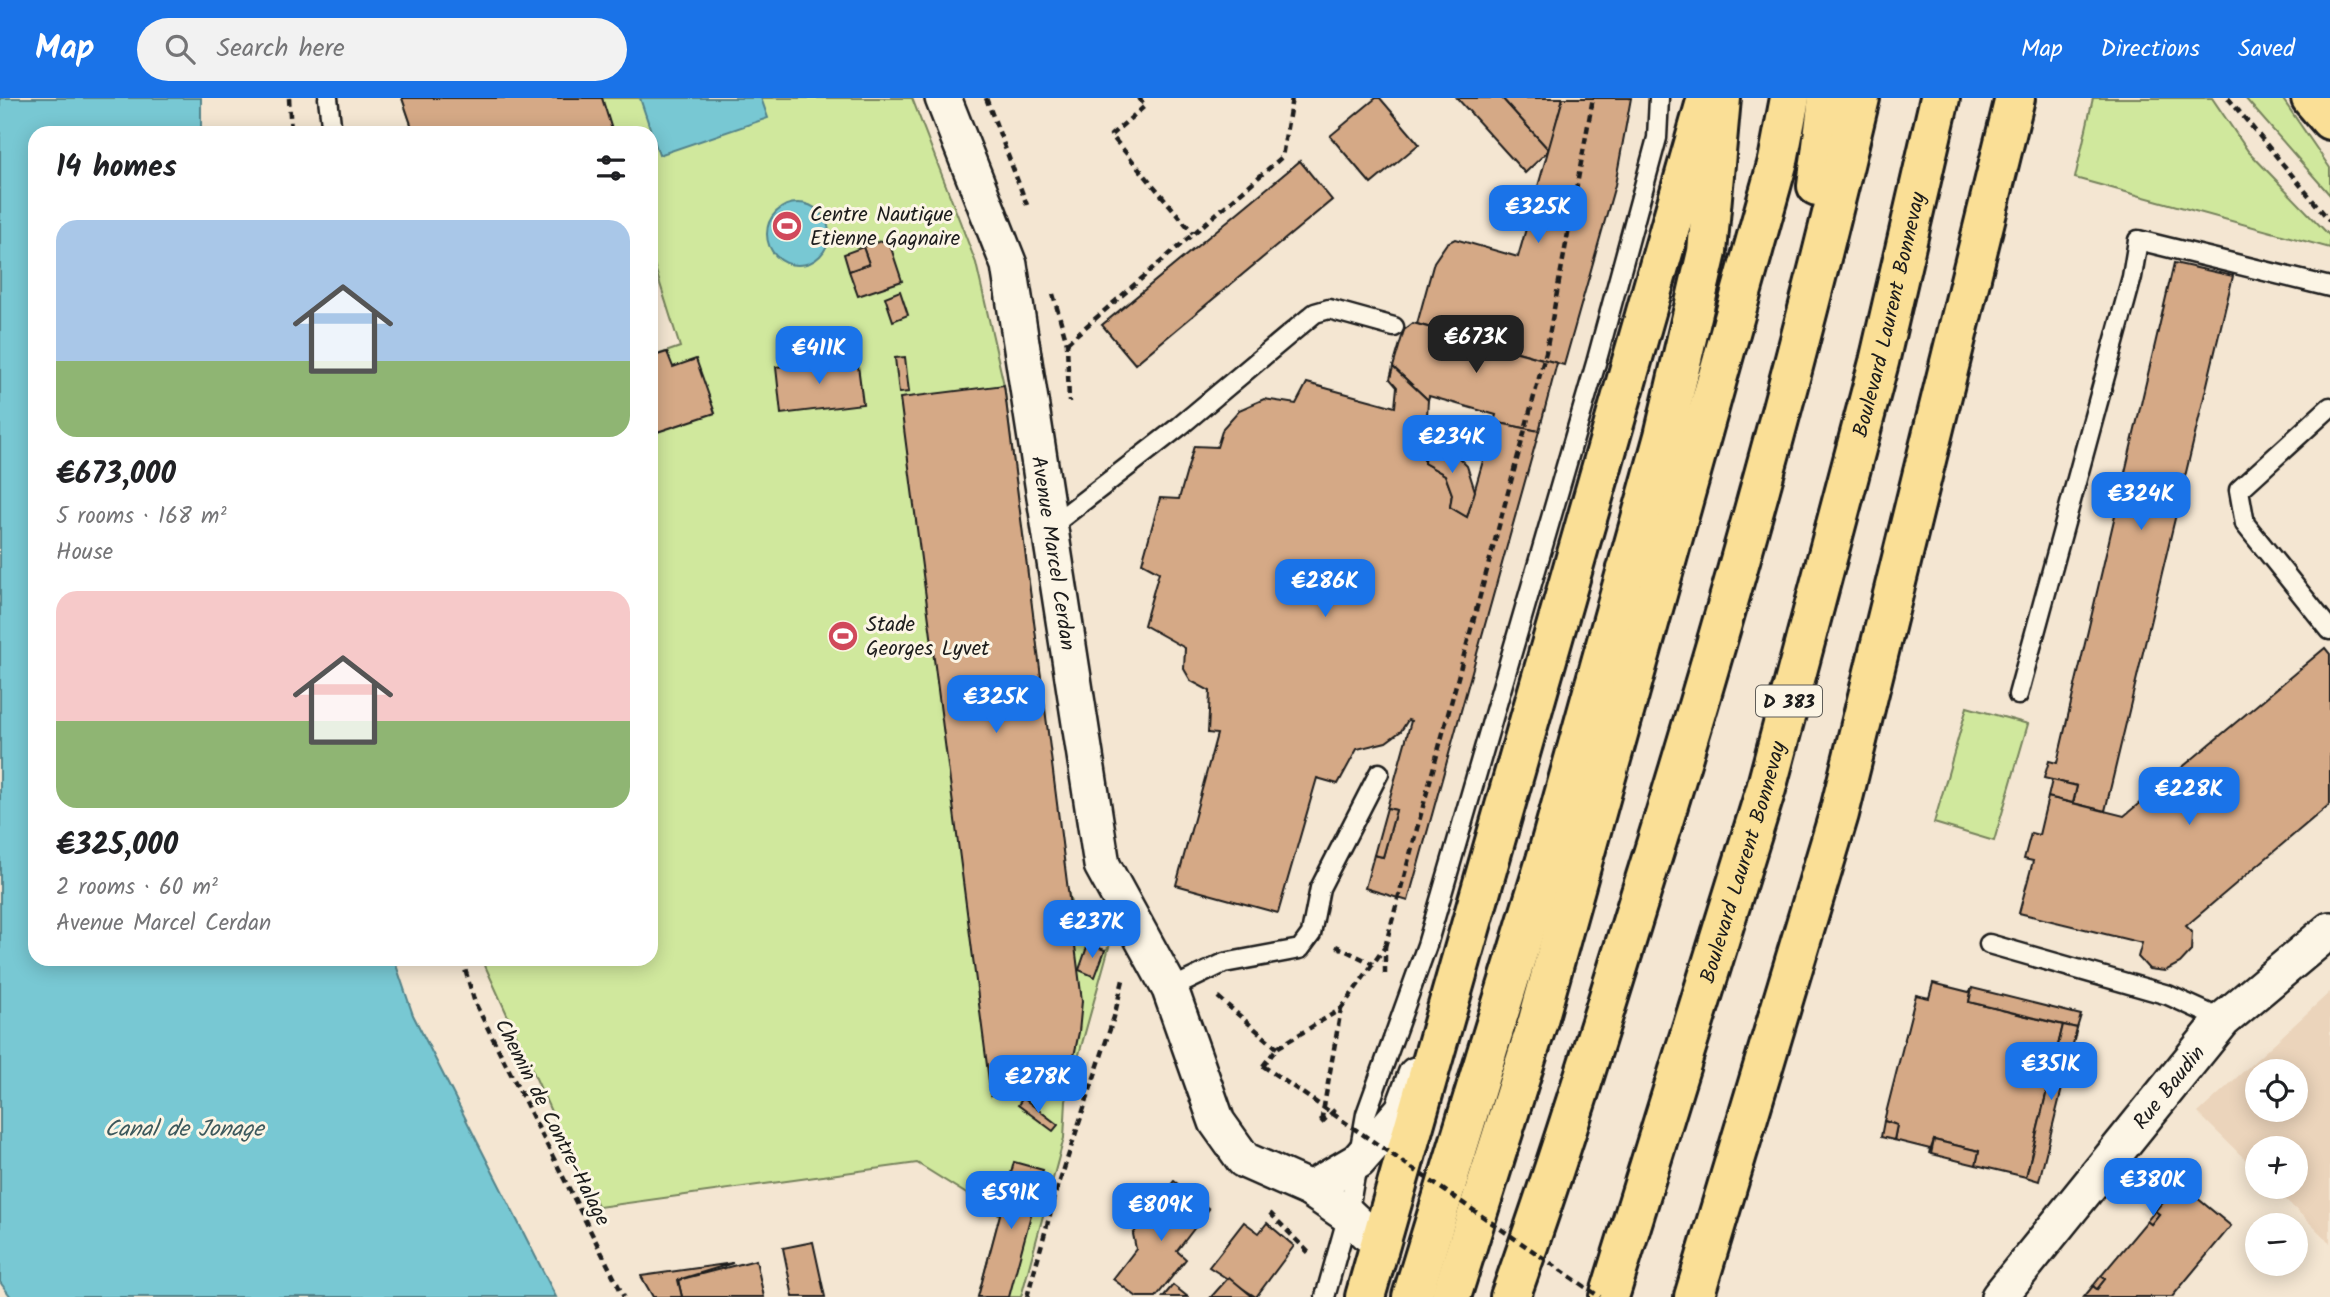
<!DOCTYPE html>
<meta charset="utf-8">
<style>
:root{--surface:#fff;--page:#f2f2f2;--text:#202124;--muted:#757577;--accent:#1a73e8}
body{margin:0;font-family:Kalam,sans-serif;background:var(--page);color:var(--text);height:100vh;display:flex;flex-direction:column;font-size:26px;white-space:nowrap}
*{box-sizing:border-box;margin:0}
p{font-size:23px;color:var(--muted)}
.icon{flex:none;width:38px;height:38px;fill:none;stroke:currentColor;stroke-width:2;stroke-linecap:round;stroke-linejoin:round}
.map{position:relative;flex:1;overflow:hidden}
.drawer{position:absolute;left:28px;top:28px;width:630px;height:840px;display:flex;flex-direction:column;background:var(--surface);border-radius:21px;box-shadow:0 4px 18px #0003}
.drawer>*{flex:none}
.controls{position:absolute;left:2245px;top:961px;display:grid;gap:14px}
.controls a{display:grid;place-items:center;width:63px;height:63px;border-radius:50%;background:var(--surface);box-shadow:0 4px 18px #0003;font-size:35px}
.price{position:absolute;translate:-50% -60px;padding:0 16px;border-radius:14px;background:var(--accent);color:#fff;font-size:23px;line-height:46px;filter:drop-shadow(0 2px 4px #0008)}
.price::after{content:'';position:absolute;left:50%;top:42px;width:21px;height:16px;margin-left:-10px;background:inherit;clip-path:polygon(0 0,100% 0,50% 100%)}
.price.on{background:#222;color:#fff}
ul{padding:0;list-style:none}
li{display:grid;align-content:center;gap:14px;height:371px;padding:0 28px}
li span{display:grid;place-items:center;height:217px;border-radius:21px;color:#555}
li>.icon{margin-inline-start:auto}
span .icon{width:126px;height:126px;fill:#fffc;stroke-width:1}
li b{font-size:30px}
h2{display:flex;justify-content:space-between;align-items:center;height:84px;padding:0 28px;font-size:30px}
header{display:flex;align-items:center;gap:42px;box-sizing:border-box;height:98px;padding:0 35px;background:var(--accent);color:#fff}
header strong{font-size:33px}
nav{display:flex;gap:38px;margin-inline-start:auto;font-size:24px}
.search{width:490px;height:63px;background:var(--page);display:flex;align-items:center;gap:18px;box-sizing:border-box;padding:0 24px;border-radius:38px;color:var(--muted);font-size:26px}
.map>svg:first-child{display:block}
</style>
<header>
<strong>Map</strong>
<div class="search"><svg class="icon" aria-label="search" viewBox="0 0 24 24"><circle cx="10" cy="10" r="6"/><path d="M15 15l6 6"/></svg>Search here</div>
<nav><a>Map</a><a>Directions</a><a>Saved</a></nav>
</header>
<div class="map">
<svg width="2330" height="1199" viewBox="0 0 2330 1199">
<rect width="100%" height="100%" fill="#f4e6d2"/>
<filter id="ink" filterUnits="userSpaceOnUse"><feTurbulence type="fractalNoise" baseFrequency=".0143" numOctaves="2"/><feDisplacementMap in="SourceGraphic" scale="14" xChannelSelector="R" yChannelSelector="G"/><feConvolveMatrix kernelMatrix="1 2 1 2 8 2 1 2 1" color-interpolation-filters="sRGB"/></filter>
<g filter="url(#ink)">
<path fill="#ebd4bb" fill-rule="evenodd" d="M2330 894V1145L2273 1089 2296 1088V1050H2258L2257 1073 2198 1015ZM2258 973H2296V1012H2258Z"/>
<g fill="#d0e89d" stroke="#76825c" stroke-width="2">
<path d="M402 0H912L976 165 1004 287 1067 790 1082 845 1105 852 1109 849 1066 1003 1064 1040 1021 1199H978L1000 1117 917 1065 599 1109 572 1060 482 861H651V259L680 249 651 157V35H414Z"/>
<path d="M2093 0H2212L2248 53 2330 138V150L2075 80Z"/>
<path d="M2245 0H2282L2330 70V97Z"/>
<path d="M1967 609 2028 626 1994 743 1934 725Z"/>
</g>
<g fill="#78c8d3" stroke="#53838a" stroke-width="2">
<path d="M0 0H201V35H35V861H394L413 917 556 1199H11L0 1184Z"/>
<path d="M640 0H761L768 20 659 57Z"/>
<circle cx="798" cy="136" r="31"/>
</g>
<g fill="#d5a986" stroke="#1c1c1c" stroke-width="2">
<path d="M402 0H602L613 35H414Z"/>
<path d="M1376 0H1380L1419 46 1371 86 1330 38Z"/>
<path d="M1457 0H1502L1549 52 1525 75Z"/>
<path d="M1502 0H1563L1549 52Z"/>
<path d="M1563 0H1631L1615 87 1564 267 1417 226 1434 164 1447 145 1455 141 1518 159Z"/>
<path d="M1300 63 1332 102 1135 266 1102 227Z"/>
<path d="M888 141 902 183 858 198 849 173 869 166 863 149Z"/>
<path d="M863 149 869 166 849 173 844 156Z"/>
<path d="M2174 165 2233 178 2105 713 2073 705 2077 688 2044 680 2049 663 2057 665Z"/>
<path d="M900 193 908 217 893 223 885 199Z"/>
<path d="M1413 225 1557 265 1539 333 1494 324 1496 317 1429 298 1428 302 1393 269 1404 232Z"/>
<path d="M667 254 673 269 696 261 715 315 651 336V259Z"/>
<path d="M905 259 909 294 899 295 895 260Z"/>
<path d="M857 260 863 306 781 316 776 269Z"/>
<path d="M1393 269 1428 302 1424 365 1445 377 1452 396 1450 409 1467 419 1494 324 1539 333 1408 803 1365 790 1374 757 1383 759 1396 712 1387 710 1411 623 1408 622 1401 633 1386 644 1357 651 1338 686 1317 680 1278 815 1176 787 1217 636 1208 635 1210 593 1191 583 1184 571 1185 550 1144 527 1159 474 1142 465 1160 400 1179 401 1194 348 1217 349 1223 330 1239 312 1264 301 1296 306 1307 285 1395 309 1397 289 1390 281Z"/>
<path d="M1004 287 1082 903 1079 934 1068 987 991 998 900 300Z"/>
<path d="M1426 341 1449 350 1467 368 1475 393 1467 419 1450 409 1452 396 1445 377 1424 365Z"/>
<path d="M2325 550 2330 556V706L2186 828 2192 834 2191 853 2180 865 2165 873 2149 871 2138 859 2142 845 2019 815 2033 763 2024 761 2031 735 2039 737 2048 699 2124 718Z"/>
<path d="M2052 682 2077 688 2073 705 2048 699Z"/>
<path d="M1387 710 1396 712 1383 759 1374 757Z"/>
<path d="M1088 846 1105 852 1095 879 1079 872Z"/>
<path d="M1933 885 1969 894 1972 890 1969 904 2063 927 2026 1079 1976 1067 1979 1053 1934 1042 1929 1056 1930 1051 1894 1042 1897 1027 1884 1023 1916 897 1929 900Z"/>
<path d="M1972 890 2081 917 2077 930 1969 904Z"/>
<path d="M2063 927 2077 930 2039 1083 2026 1079Z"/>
<path d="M1023 1000 1058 1027 1053 1033 1018 1007Z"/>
<path d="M1884 1023 1897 1027 1894 1042 1881 1039Z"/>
<path d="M1934 1042 1979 1053 1976 1067 1931 1056Z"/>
<path d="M1014 1064 1043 1072 1009 1199H978Z"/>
<path d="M1174 1083 1209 1111 1177 1153 1186 1161 1156 1199H1137L1113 1181 1136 1151 1133 1136Z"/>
<path d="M2179 1085 2231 1128 2172 1199H2084L2093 1188 2097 1191 2105 1181 2101 1178 2147 1123 2151 1126 2159 1116 2155 1113Z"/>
<path d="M2155 1113 2159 1116 2151 1126 2147 1123Z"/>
<path d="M1244 1124 1259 1135 1267 1125 1294 1148 1256 1199 1209 1169Z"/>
<path d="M813 1144 825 1199H793L783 1150Z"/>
<path d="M756 1162 764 1199H682L678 1182Z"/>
<path d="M733 1165 678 1182 682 1199H653L641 1178Z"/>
<path d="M2101 1178 2105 1181 2097 1191 2093 1188Z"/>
<path d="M1229 1179 1253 1199H1211Z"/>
<path d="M1173 1187 1188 1199H1163Z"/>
</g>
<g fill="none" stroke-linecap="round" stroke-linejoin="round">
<g stroke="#1c1c1c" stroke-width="23">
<g id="lane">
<path d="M328 0 332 35"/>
<path d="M2330 309 2239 392 2245 426 2330 532"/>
<path d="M1050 429 1180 328 1315 215 1329 211 1394 229"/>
<path d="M2018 597 2132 179 2138 142 2330 189"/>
<path d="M1989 846 2168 897 2223 922"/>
<path d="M1170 891 1224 865 1300 851 1311 836 1320 790 1379 675"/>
<path d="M1325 1199 1348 1117 1366 1016 1427 847 1596 265 1657 40 1659 0"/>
</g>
</g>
<g stroke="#1c1c1c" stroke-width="40">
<g id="street">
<path id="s1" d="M943 0 1009 167 1102 767 1170 891 1217 1024 1244 1062 1310 1091 1348 1117 1367 1135 1382 1138"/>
<path d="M1310 1091 1358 1063 1403 1012 1416 977"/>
<path id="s2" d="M1999 1199 2223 922 2330 832"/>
</g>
</g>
<g stroke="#1c1c1c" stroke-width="44">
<g id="primary">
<path d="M2311 0 2330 22"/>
<path d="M1365 1199 1707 0"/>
</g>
</g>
<g stroke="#1c1c1c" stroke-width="44">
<g id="highway">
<path d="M1817 88 1828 0"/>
<path d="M1412 1199 1546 762 1664 338 1707 154 1721 0"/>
<path d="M1451 1199 1537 926 1778 63 1790 0"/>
<path d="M1510 1199C1556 1071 1596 941 1636 811 1720 543 1796 273 1860 0"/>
<path id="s3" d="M1609 1199 1766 691 1879 264 1940 0"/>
<path d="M1694 1199 1839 716 2015 0"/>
</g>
</g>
<g stroke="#1c1c1c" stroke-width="4.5" stroke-dasharray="7 5" stroke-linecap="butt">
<path d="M289 0 291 35"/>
<path d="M986 0 1027 107"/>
<path d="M1139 0 1145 8 1111 37 1193 135"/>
<path d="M2228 0 2330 123"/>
<path d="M1053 196 1067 245 1069 304"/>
<path d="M1067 245 1282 59 1292 0"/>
<path d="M1336 848 1373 866"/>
<path d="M1385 849 1546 254 1593 0"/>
<path d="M462 861 475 905 624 1199"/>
<path d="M1218 899 1277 950"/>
<path d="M1341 911 1385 849V876"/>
<path d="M1263 968 1277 950 1341 911 1321 1025"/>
<path d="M1321 1025 1338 1009"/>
<path d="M1270 1115 1310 1156"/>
<path d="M1027 1199 1056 1095 1114 919 1123 882"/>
</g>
<use href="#lane" stroke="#fcf5e5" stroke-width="18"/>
<use href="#street" stroke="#fcf5e5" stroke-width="35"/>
<use href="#primary" stroke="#fadf96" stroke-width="38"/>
<use href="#highway" stroke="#fadf96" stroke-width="38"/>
<path stroke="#1c1c1c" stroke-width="4.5" stroke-dasharray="7 5" stroke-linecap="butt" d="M1263 968 1600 1199"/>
</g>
</g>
<defs>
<g id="stadium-disc" transform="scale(1.575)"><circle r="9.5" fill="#d1495b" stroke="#fcf5e5"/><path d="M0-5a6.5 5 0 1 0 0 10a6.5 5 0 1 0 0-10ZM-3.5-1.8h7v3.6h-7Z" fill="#fff"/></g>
</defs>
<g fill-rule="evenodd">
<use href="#stadium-disc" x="787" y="128"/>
<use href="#stadium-disc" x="843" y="538"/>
</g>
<g text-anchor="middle" stroke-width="6" stroke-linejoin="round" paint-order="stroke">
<rect fill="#fcf5e5" stroke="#5f5d58" stroke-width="2" x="1756" y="587.5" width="66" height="31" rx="5"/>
<g font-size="19" font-weight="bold" fill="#1c1c1c">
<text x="1789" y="610">D 383</text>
</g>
<g font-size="21" fill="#1c1c1c" stroke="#fcf5e5" text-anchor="start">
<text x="810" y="123">Centre Nautique<tspan x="810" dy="24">Etienne Gagnaire</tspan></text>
<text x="866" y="533">Stade<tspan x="866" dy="24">Georges Lyvet</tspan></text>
</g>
<g font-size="21" fill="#1c1c1c" stroke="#fcf5e5">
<text dy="7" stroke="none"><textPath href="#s3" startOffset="1022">Boulevard Laurent Bonnevay</textPath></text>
<text dy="7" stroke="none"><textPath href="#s1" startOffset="471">Avenue Marcel Cerdan</textPath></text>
<text dy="7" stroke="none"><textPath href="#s3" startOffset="455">Boulevard Laurent Bonnevay</textPath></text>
<text dy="7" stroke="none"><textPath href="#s2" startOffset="270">Rue Baudin</textPath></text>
<text transform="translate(553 1024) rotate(63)" y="7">Chemin de Contre-Halage</text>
</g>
<g font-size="23" font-style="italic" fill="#3c585c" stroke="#fcf5e5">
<text x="184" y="1038">Canal de Jonage</text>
</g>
</g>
</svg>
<div class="controls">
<a><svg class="icon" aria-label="locate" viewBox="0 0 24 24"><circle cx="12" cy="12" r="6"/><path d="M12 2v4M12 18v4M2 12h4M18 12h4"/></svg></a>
<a>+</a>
<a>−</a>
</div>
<b class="price" style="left:1538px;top:147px">€325K</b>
<b class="price on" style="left:1476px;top:277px">€673K</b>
<b class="price" style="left:819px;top:288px">€411K</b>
<b class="price" style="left:1452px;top:377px">€234K</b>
<b class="price" style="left:2141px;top:434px">€324K</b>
<b class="price" style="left:1325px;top:521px">€286K</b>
<b class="price" style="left:996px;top:637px">€325K</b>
<b class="price" style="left:2189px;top:729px">€228K</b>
<b class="price" style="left:1092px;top:862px">€237K</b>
<b class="price" style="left:2051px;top:1004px">€351K</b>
<b class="price" style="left:1038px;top:1017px">€278K</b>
<b class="price" style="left:2153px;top:1120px">€380K</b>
<b class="price" style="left:1011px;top:1133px">€591K</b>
<b class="price" style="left:1161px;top:1145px">€809K</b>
<section class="drawer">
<h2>14 homes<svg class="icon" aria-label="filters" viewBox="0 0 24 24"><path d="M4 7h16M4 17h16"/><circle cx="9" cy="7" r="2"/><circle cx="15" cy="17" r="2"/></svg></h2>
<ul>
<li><span style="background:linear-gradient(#a9c7e8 65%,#8fb573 0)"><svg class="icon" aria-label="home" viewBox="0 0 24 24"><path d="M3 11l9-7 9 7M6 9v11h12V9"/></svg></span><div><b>€673,000</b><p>5 rooms · 168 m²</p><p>House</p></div></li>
<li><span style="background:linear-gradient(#f6c9c9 60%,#8fb573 0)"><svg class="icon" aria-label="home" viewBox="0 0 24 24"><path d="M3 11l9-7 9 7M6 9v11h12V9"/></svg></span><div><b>€325,000</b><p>2 rooms · 60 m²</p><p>Avenue Marcel Cerdan</p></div></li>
</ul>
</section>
</div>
